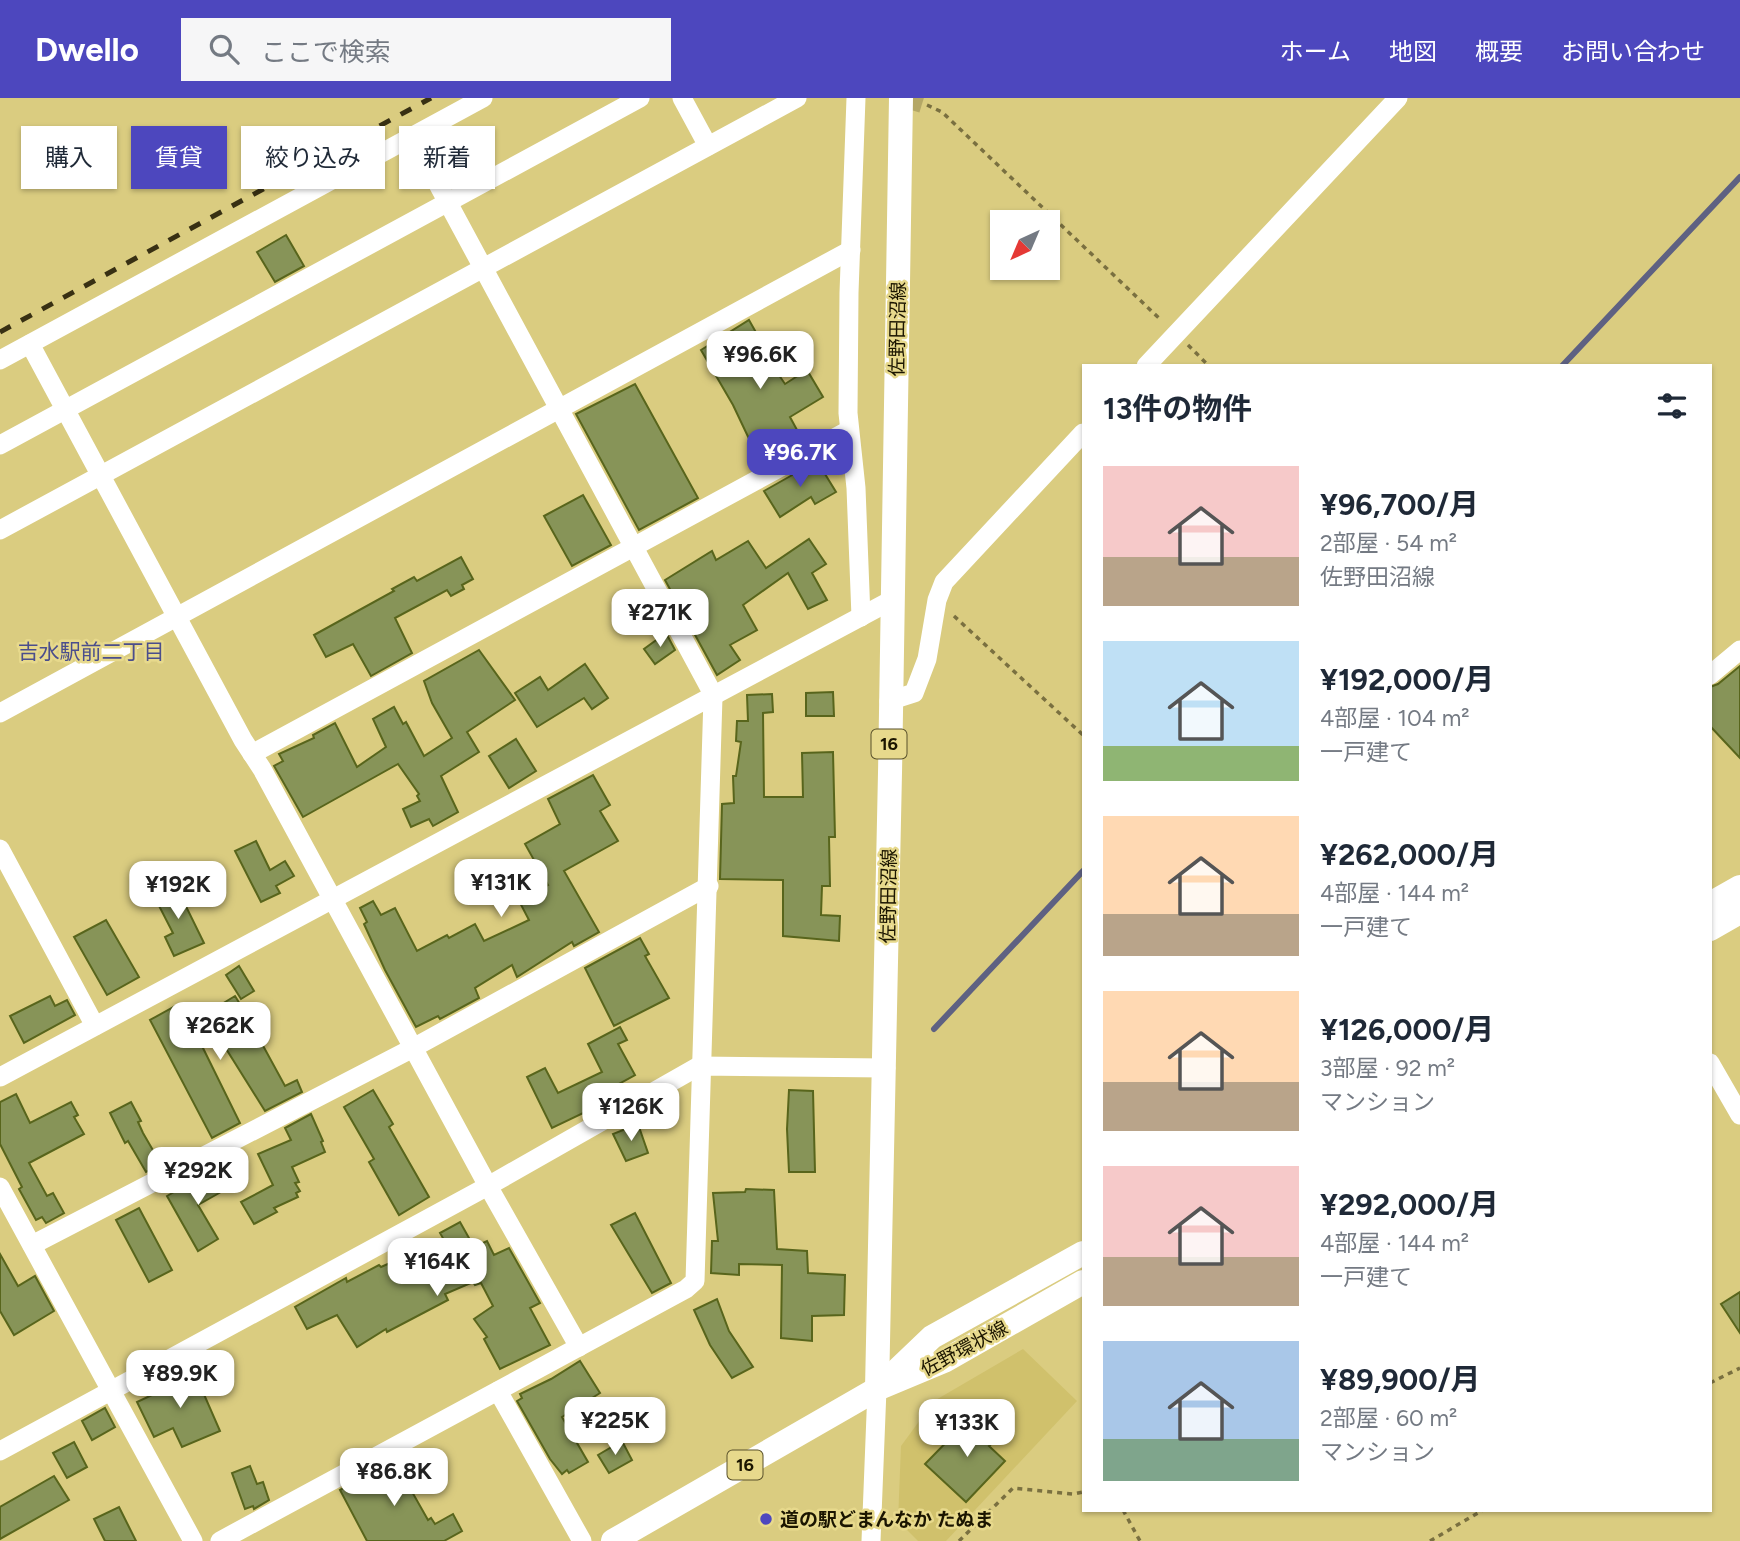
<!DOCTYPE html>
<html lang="ja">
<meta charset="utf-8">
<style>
:root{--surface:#fff;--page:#f6f6f7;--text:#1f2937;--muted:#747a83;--accent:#4d47be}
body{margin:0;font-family:Figtree,"Noto Sans JP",sans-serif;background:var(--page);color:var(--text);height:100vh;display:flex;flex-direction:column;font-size:26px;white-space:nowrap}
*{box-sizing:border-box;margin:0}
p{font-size:23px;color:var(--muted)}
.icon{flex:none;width:38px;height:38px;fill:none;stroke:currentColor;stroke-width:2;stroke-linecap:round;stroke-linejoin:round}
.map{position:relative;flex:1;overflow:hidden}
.sheet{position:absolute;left:1082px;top:266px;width:630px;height:1148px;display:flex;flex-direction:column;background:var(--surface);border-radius:0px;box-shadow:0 2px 5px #0004}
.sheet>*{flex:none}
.top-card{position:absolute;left:21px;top:28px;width:665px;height:63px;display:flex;gap:14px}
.needle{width:46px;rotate:224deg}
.controls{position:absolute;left:990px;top:112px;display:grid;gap:14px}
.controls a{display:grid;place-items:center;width:70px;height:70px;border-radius:0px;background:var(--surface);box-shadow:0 2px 5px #0004;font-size:35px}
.price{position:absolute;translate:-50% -60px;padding:0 16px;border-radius:14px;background:#fff;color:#222;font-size:23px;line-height:46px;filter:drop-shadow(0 2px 4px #0008)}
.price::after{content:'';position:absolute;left:50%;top:42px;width:21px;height:16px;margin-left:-10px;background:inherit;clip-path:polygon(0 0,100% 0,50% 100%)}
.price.active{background:var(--accent);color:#fff}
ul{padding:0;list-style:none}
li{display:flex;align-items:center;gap:21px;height:175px;padding:0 21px}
li span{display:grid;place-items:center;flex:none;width:196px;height:140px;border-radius:0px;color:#555}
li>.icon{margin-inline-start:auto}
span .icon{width:84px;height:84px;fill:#fffc;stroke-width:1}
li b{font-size:30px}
h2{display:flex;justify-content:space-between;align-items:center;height:84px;padding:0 21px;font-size:30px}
.tag{padding:0 24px;border-radius:0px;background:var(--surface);box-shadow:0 2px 5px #0004;font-size:24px;line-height:63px}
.tag.active{background:var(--accent);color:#fff}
header{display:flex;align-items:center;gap:42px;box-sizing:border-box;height:98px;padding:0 35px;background:var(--accent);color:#fff}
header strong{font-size:33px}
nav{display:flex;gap:38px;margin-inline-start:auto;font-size:24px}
.search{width:490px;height:63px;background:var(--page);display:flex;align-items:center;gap:18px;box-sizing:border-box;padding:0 24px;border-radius:0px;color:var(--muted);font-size:26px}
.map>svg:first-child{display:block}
</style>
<header>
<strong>Dwello</strong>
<div class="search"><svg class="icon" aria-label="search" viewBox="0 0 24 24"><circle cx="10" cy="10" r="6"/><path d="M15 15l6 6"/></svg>ここで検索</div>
<nav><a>ホーム</a><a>地図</a><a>概要</a><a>お問い合わせ</a></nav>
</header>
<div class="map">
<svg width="1740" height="1443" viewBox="0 0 1740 1443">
<rect width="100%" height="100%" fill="#dacc80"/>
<path fill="#d0c16c" d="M1023 1251 1077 1303 946 1443H918L898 1423 901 1348 934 1303Z"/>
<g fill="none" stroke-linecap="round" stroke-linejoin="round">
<g stroke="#5e6182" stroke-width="6">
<path d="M1562 268 1740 79"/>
<path d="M934 931 1083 773"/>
</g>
</g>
<g fill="#879458" stroke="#58651c" stroke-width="2">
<path d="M286 137 304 168 275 184 257 154Z"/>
<path d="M749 222 762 245 758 246 785 286 807 272 823 299 790 319 803 343 761 366 733 307 701 252Z"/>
<path d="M635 286 698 400 639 432 576 316Z"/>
<path d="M817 363 836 394 815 406 811 399 780 419 764 393Z"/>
<path d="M583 397 611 447 572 468 544 418Z"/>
<path d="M809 441 826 466 812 475 827 502 808 511 788 475 743 507 757 532 730 547 740 562 717 577 665 482 712 453 716 462 748 443 766 470Z"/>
<path d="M461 459 473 481 462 487 464 491 451 498 447 492 395 520 412 555 371 578 353 546 326 559 314 537 394 493 392 491 414 479 417 483Z"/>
<path d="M666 535 675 552 655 566 644 551Z"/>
<path d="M479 552 515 602 467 634 479 654 441 678 458 714 433 728 429 721 411 729 403 711 420 703 417 698 419 696 398 666 303 719 274 668 283 663 279 656 314 640 313 637 335 625 357 669 386 649 373 621 394 609 403 626 406 624 424 658 452 640 432 605 424 583Z"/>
<path d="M585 566 608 600 592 611 584 600 537 629 515 595 540 579 548 592Z"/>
<path d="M1740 568V660L1710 628V589L1718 586Z"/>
<path d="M833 594 834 618H806V595Z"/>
<path d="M772 596 773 614 763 615 764 699H803L802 655 833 654 835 739H829L830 788H822L821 817 840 818 839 843 783 838V782L720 781 722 706 734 705 733 678H736L741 644 736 643 737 623H748L747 597Z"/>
<path d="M516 641 536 673 509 690 489 658Z"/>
<path d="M593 677 610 707 600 713 618 743 564 773 599 834 574 848 572 844 517 879 512 867 475 890 479 900 440 921 438 918 416 929 385 872 364 826 367 824 360 810 373 803 381 817 395 810 417 853 447 837 449 840 475 826 484 843 529 822 518 801 548 787 525 746 560 726 548 701Z"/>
<path d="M256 743 270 772 285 763 294 778 276 788 280 795 261 804 235 753Z"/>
<path d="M174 784 204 845 174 858 165 839 173 835 154 798Z"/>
<path d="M106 822 139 879 107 897 74 839Z"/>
<path d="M640 840 649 856 645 858 669 900 614 928 585 870Z"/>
<path d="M239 868 254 893 241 901 226 877Z"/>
<path d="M50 898 55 908 67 902 75 917 24 945 10 918Z"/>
<path d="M235 898 246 916 242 919 258 946 261 944 285 988 297 982 302 994 265 1013 218 938 202 948 240 1025 212 1040 150 922 177 907 189 926Z"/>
<path d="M620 929 627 942 618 946 635 977 599 997 605 1008 585 1019 583 1015 552 1030 527 979 545 970 558 995 602 974 588 946Z"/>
<path d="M373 992 393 1026 389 1029 429 1099 399 1117 369 1064 374 1061 344 1009Z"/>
<path d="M789 992 813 993 815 1074H789L787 1031Z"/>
<path d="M16 996 30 1025 71 1004 78 1017 74 1019 84 1036 29 1065 47 1098 53 1095 64 1115 46 1125 42 1119 36 1122 19 1091 22 1089 0 1046V1004Z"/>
<path d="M131 1004 141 1023 138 1024 143 1035 161 1066 146 1074 128 1043 125 1045 110 1015Z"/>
<path d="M311 1016 323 1043 321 1044 325 1054 292 1069 299 1084 295 1085 300 1093 296 1095 298 1099 274 1110 277 1114 254 1126 241 1104 273 1087 258 1056 291 1042 285 1030Z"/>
<path d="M638 1026 648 1055 626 1063 613 1036Z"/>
<path d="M216 1070 228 1090 198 1107 218 1141 198 1153 167 1098Z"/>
<path d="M746 1091 774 1092 777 1151 807 1153 808 1175 845 1177 844 1217 812 1218V1243L781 1240 782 1167 739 1166V1177L711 1175 712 1143H718L713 1095 745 1094Z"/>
<path d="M139 1110 172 1172 149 1184 116 1122Z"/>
<path d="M635 1115 671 1185 652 1195 611 1127Z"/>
<path d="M460 1124 474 1149 487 1143 494 1157 509 1150 540 1205 530 1210 550 1247 500 1271 484 1241 487 1239 474 1221 493 1208 481 1185 475 1187 473 1184 445 1196 448 1202 387 1234 386 1231 357 1249 337 1217 307 1231 295 1209 346 1180 347 1184 379 1167 381 1169 415 1154 427 1180 457 1165 440 1135Z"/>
<path d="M0 1156 18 1188 35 1178 54 1213 14 1237 0 1213Z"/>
<path d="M1740 1194V1235L1721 1206Z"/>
<path d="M717 1201 729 1233 753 1269 732 1280 710 1247 694 1212Z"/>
<path d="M580 1263 600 1295 562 1319 588 1364 569 1375 567 1372 562 1376 550 1361 517 1303 522 1300 520 1296 551 1281Z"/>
<path d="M184 1272 188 1281 196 1278 220 1333 182 1349 173 1330 154 1339 137 1304 167 1290 163 1282Z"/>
<path d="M105 1310 115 1329 92 1342 82 1323Z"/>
<path d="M972 1318 997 1341 989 1348 1005 1363 966 1404 925 1366Z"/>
<path d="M622 1343 632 1362 609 1375 598 1357Z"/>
<path d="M74 1344 87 1369 67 1380 53 1355Z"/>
<path d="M394 1363 397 1368 405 1363 408 1368 412 1366 419 1381 414 1383 417 1389 411 1392 428 1422 431 1420 435 1426 453 1416 462 1433 444 1443H367L340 1392Z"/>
<path d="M250 1368 257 1386 263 1384 269 1402 254 1411 253 1408 245 1411 232 1375Z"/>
<path d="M54 1378 69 1402 0 1441V1409Z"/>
<path d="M119 1409 136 1443H105L94 1421Z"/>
</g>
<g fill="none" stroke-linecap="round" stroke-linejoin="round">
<path stroke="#b4a766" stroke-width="19" stroke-dasharray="19 10" stroke-linecap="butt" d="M904 0 927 7"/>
<g stroke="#7a7040" stroke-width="3.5" stroke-dasharray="5 5" stroke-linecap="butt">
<path d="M927 7 942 14 1162 223"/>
<path d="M1188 247 1209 268"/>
<path d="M954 518 1083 637"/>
<path d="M1710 1285 1740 1270"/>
<path d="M1123 1412 1140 1443"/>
<path d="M959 1443 1013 1390 1073 1396 1083 1394"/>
<path d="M1430 1443 1483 1412"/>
</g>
<g stroke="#fff" stroke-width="19">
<path d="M682 0 708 48"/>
<path d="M856 0 849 195 848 315 856 390 861 519"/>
<path d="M412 38 714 598"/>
<path d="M30 246 243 642 262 671 488 1088 579 1249"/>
<path d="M0 262 483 0"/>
<path d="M1146 268 1398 0"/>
<path d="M0 347 640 0"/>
<path d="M0 432 797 0"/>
<path d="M1710 577 1740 552"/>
<path d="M889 603 914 595 927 561 937 502 944 484 1083 335"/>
<path d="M0 615 851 152"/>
<path d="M252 656 849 332"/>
<path d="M0 751 95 928"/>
<path d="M1710 965 1740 1017"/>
<path d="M0 979 892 502"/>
<path d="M0 1089 193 1443"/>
<path d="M32 1147 413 950 709 788"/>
<path d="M498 1293 582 1443"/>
<path d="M0 1353 488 1088 699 968 886 970"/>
<path d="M220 1443 686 1191 695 1183 713 599"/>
<path d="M871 1443 877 1291"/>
</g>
<g stroke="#fff" stroke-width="24">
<path d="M1710 806 1740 789"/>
<path d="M1710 831 1740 814"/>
<path d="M888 1281 932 1239 1083 1155"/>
<path d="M877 1291C889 861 893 430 901 0"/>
<path d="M613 1443 877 1291 944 1263 1083 1184"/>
</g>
<path stroke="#383013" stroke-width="5" stroke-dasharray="12 12" stroke-linecap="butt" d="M0 234 431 0"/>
</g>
<circle fill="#4d47be" stroke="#e7d98c" stroke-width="2.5" cx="766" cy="1421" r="7"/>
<g text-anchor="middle" stroke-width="5" stroke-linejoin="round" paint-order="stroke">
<g fill="#e7d98c" stroke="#58502a" stroke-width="2">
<rect x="871.5" y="631.5" width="35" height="29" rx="5"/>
<rect x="727.5" y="1352.5" width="35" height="29" rx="5"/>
</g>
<g font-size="18" font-weight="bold" fill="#1b1500">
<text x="889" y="652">16</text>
<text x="745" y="1373">16</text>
</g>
<g font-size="19" fill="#1b1500" stroke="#e7d98c">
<text transform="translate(897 231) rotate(-89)" y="7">佐野田沼線</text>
<text transform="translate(888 798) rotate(-89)" y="7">佐野田沼線</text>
<text transform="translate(964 1250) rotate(-28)" y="7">佐野環状線</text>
</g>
<g font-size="19" font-weight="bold" fill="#1b1500" stroke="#e7d98c" text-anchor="start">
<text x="780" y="1428">道の駅どまんなか たぬま</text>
</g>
<g font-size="21" fill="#4b4e8c" stroke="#e7d98c">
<text x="91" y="561">吉水駅前二丁目</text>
</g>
</g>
</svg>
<div class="controls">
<a><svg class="needle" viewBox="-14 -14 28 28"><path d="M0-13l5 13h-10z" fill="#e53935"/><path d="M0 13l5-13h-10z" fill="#747a83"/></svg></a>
</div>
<b class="price" style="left:760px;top:293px">¥96.6K</b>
<b class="price active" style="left:800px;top:391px">¥96.7K</b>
<b class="price" style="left:660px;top:551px">¥271K</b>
<b class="price" style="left:501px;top:821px">¥131K</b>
<b class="price" style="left:178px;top:823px">¥192K</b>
<b class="price" style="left:220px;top:964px">¥262K</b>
<b class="price" style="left:631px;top:1045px">¥126K</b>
<b class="price" style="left:198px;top:1109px">¥292K</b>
<b class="price" style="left:437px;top:1200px">¥164K</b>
<b class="price" style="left:180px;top:1312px">¥89.9K</b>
<b class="price" style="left:615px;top:1359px">¥225K</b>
<b class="price" style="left:967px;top:1361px">¥133K</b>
<b class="price" style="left:394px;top:1410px">¥86.8K</b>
<div class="top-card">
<a class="tag">購入</a>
<a class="tag active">賃貸</a>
<a class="tag">絞り込み</a>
<a class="tag">新着</a>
</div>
<section class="sheet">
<h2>13件の物件<svg class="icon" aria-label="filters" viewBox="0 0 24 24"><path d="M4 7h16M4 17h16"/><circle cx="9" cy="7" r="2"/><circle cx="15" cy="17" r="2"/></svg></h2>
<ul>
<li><span style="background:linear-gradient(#f6c9c9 65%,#b9a48a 0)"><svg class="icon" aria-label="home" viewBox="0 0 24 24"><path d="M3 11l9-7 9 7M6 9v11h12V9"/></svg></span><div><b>¥96,700/月</b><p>2部屋 · 54 m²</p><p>佐野田沼線</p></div></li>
<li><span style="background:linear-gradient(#bfe0f5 75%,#8fb573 0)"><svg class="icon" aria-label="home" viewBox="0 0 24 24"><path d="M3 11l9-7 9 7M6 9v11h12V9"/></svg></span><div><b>¥192,000/月</b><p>4部屋 · 104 m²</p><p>一戸建て</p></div></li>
<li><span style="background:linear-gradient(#ffd9b3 70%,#b9a48a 0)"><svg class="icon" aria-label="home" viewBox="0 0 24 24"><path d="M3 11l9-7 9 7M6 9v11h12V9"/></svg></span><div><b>¥262,000/月</b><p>4部屋 · 144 m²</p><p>一戸建て</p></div></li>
<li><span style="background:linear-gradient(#ffd9b3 65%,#b9a48a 0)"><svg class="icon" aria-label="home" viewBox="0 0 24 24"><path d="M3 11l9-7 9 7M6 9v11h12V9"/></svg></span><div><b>¥126,000/月</b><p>3部屋 · 92 m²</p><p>マンション</p></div></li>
<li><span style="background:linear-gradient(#f6c9c9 65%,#b9a48a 0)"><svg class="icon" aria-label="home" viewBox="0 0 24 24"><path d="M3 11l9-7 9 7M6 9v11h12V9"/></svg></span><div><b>¥292,000/月</b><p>4部屋 · 144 m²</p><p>一戸建て</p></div></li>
<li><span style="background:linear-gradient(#a9c7e8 70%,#7fa58c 0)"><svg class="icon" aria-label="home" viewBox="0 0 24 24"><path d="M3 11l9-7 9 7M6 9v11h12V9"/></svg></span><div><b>¥89,900/月</b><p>2部屋 · 60 m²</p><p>マンション</p></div></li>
</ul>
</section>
</div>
